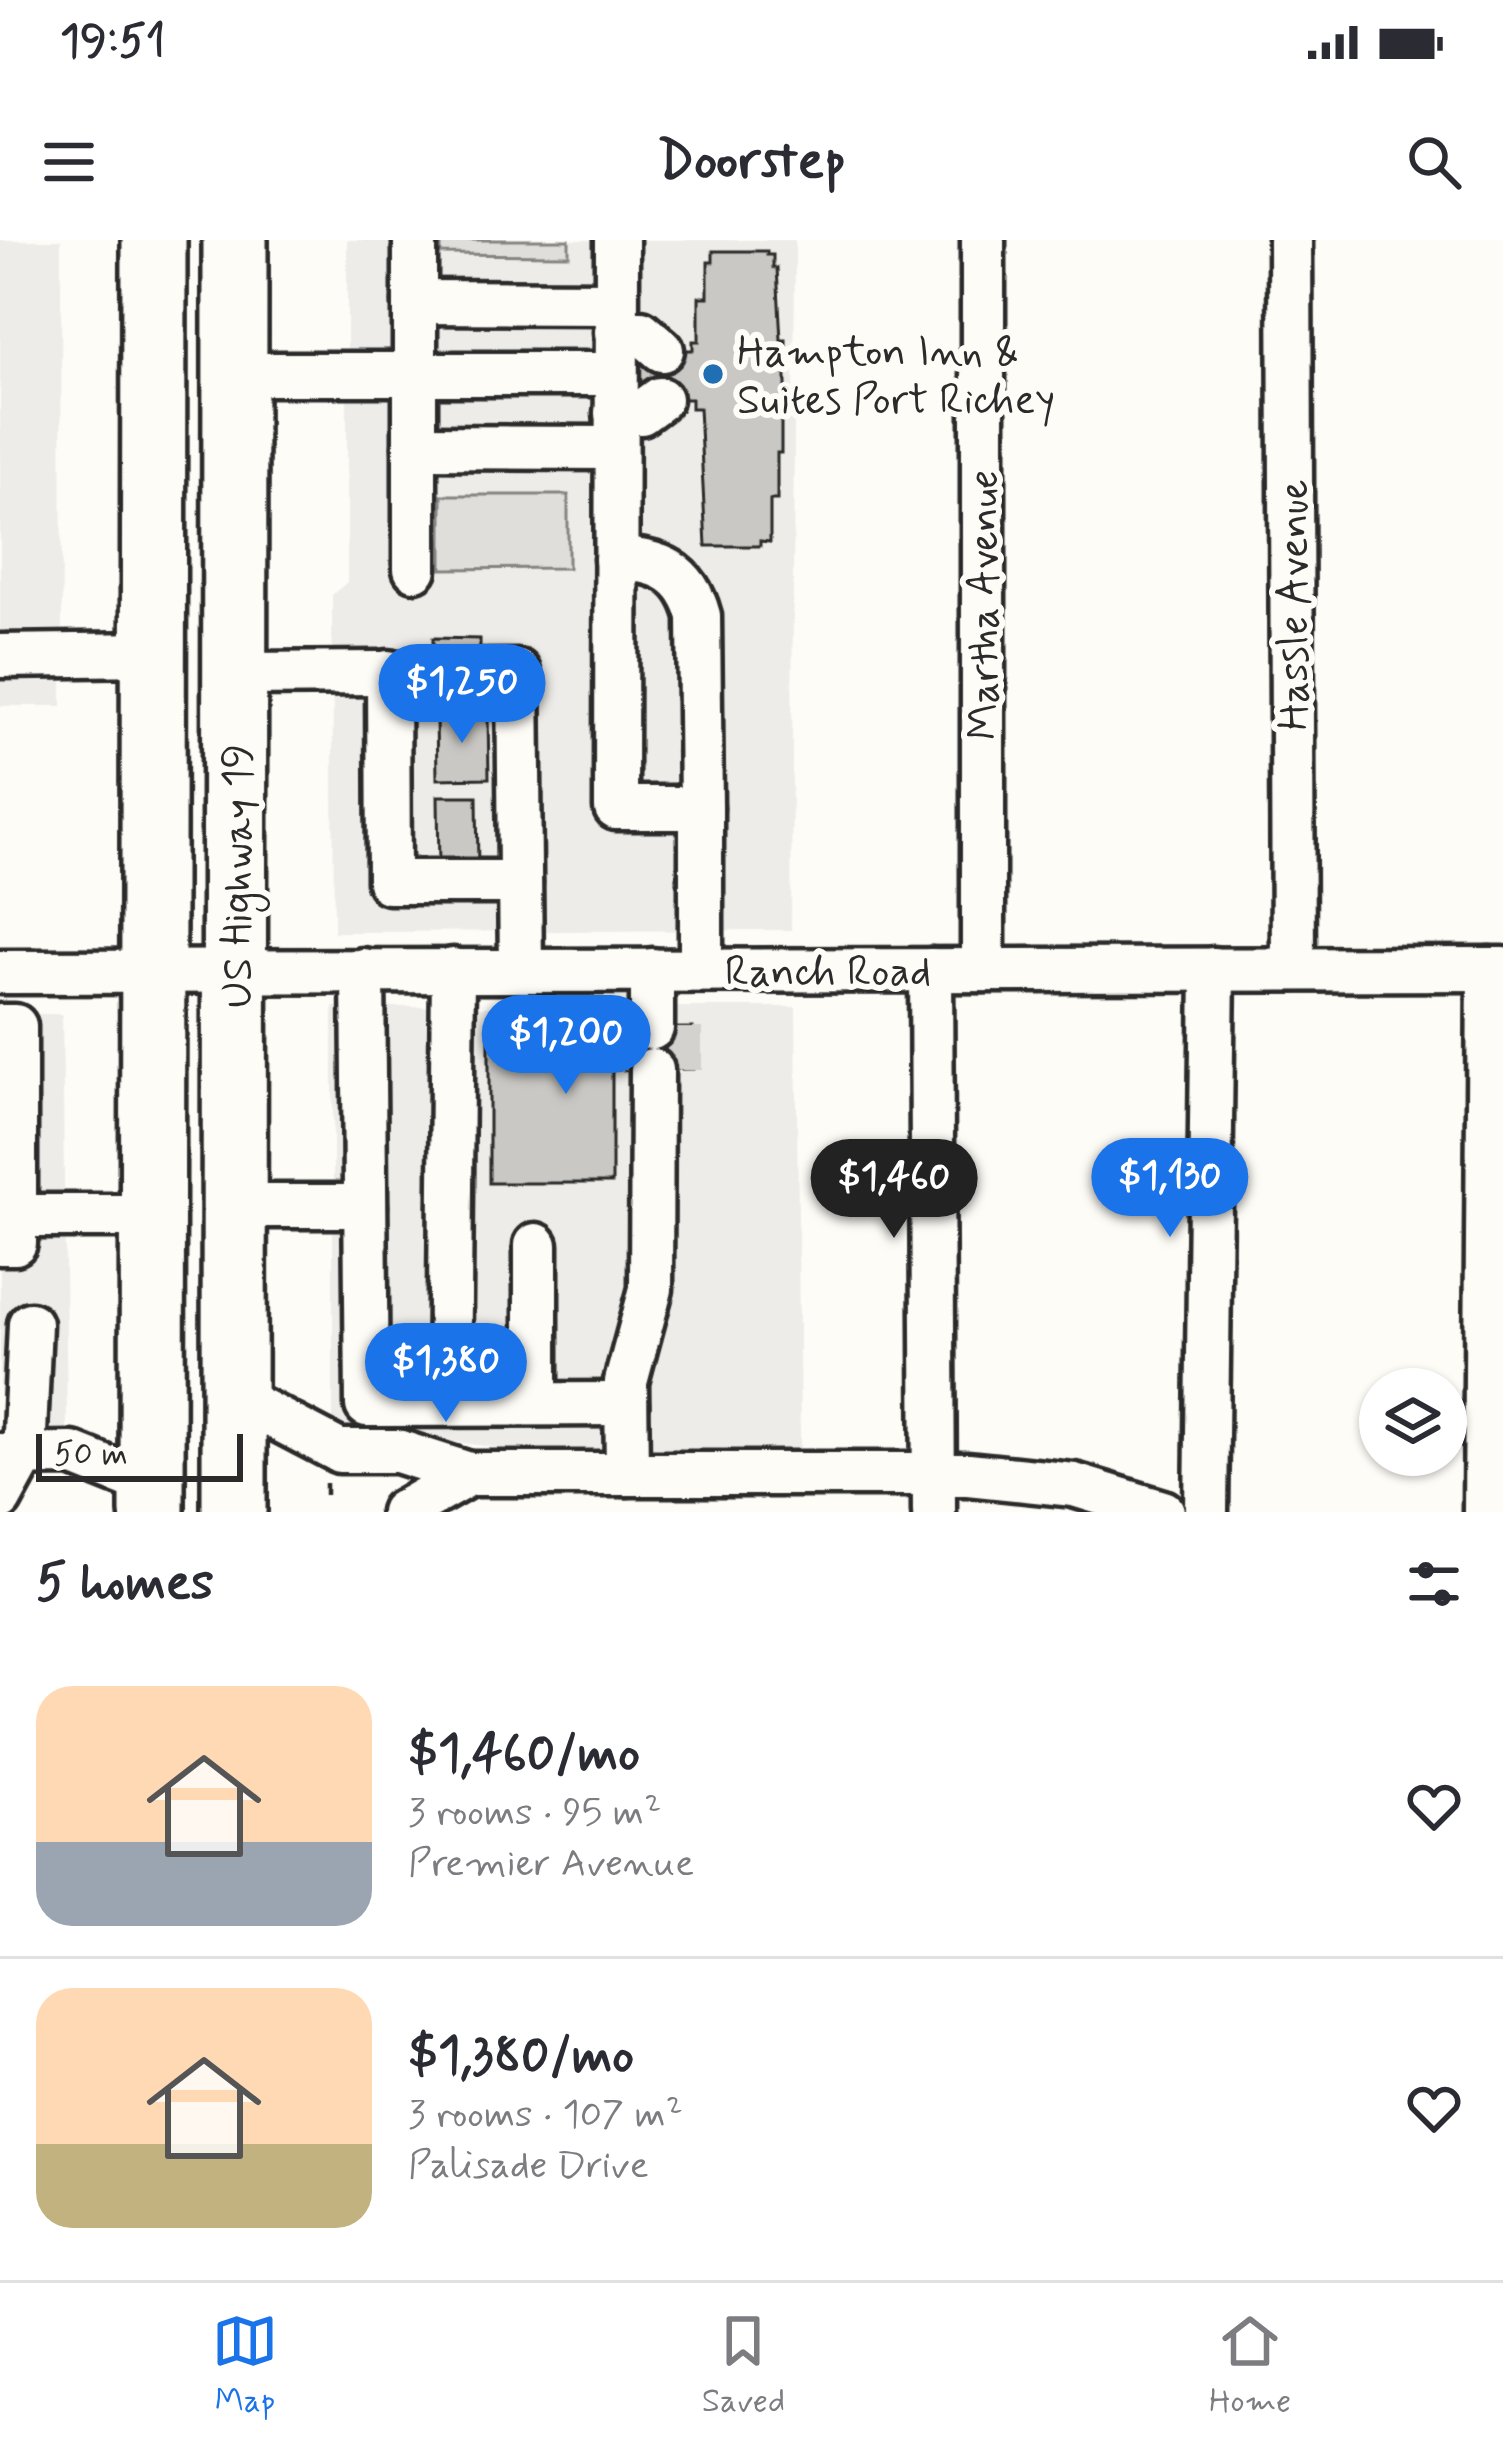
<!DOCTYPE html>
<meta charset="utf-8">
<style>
:root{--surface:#fff;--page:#f2f2f3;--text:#2b2b33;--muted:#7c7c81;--line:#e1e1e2;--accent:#1a73e8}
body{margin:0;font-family:Mynerve,sans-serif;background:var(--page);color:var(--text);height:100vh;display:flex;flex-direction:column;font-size:45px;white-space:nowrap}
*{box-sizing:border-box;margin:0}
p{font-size:39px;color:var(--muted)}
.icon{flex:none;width:66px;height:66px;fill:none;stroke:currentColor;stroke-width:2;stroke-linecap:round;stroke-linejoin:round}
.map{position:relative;height:1272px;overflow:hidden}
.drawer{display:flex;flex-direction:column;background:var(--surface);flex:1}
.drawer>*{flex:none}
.tools{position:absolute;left:1359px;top:1128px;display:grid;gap:24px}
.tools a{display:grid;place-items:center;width:108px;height:108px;border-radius:50%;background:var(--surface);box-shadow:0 3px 9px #0004;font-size:60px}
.scale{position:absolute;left:36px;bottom:30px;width:207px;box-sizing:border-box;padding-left:12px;border:6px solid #2b2b2b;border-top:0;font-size:33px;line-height:42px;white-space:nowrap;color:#2b2b2b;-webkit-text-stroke:9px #fdfcf7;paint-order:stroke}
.price{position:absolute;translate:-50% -102px;padding:0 27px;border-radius:42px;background:var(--accent);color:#fff;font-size:39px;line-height:78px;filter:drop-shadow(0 3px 6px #0008)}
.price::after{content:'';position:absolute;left:50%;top:72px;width:36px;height:27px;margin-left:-18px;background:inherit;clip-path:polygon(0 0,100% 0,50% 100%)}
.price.active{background:#222;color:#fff}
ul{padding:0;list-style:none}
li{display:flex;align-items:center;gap:36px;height:300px;padding:0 36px}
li+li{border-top:3px solid var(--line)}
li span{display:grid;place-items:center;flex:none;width:336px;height:240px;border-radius:36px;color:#555}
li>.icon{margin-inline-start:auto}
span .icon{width:144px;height:144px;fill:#fffc;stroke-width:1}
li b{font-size:51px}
h2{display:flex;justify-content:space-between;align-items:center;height:144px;padding:0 36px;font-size:51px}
.status{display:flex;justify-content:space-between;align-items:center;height:84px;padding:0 60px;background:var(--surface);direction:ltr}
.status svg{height:33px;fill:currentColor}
header{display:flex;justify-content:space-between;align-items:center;height:156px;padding:0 36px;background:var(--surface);font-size:54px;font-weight:700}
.tab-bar{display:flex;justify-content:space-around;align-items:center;height:168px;border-top:3px solid var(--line);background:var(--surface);font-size:33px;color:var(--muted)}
.tab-bar a{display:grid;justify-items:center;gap:6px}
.tab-bar .active{color:var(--accent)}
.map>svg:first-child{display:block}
</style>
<div class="status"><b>19:51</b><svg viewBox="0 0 49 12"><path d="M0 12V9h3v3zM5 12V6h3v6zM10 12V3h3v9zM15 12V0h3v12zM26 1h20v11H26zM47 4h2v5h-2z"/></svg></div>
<header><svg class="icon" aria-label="menu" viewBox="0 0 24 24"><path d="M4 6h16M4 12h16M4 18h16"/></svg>Doorstep<svg class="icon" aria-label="search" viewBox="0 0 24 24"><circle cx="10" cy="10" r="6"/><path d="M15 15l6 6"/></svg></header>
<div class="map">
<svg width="1503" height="1272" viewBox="0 0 1503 1272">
<rect width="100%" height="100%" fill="#fdfcf7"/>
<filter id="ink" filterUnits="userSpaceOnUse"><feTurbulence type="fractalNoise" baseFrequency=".00833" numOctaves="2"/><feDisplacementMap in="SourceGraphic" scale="24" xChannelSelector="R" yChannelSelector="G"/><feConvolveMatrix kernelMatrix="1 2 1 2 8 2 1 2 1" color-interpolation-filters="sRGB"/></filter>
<g filter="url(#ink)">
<g fill="#edece8">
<path d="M0 0H61L62 466H0Z"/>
<path d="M347 0H795L791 690 334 692 332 355 347 342Z"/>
<path d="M333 767H796L800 1208H499L333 1185Z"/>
<path d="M0 774H62L67 1190 0 1191Z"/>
</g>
<g fill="#dfdeda" stroke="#858482" stroke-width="3">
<path d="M441 0H569V15L441 14Z"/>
<path d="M442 255H568V328L442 329Z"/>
</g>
<g fill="#c9c8c4" stroke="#2b2b2b" stroke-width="3">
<path d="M713 11H767V15H773V28H777L781 100H786V167H781V213H777V260H770V302L760 301V306H706L699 168H691V159H640V110H693V101H699V57H708V22H713Z"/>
<path d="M433 398 480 399V421L433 420Z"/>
<path d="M436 474H488L489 538 437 539Z"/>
<path d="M438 556H477L478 631H439Z"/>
<path d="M693 788V829L612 830V943H489V789Z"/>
</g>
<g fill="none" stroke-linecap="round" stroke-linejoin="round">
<g stroke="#d3d2ce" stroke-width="42" stroke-dasharray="42 21" stroke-linecap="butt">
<path d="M623 788V830"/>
<path d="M681 788V830"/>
</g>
<g stroke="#2b2b2b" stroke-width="51">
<g id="minor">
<path d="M617 0 616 568H701V730"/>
<path d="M1290 0 1293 729"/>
<path d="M415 62 616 63"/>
<path d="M616 92H641L662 110"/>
<path d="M235 134H616"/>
<path d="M616 173H641L660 159"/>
<path d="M415 207 616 208"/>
<path d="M616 319C659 320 687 331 699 376L701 568"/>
<path d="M415 329V0"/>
<path d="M0 416 153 414"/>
<path d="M388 432 389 642H520"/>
<path d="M235 434 518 432 521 730"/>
<path d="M363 730 367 1165 626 1164"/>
<path d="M652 730V788"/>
<path d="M931 730 934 1272"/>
<path d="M983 730V0"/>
<path d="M0 732 1503 729"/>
<path d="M0 786H15V1003H0"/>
<path d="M236 966H365"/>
<path d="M15 976H152"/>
<path d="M536 1005V1164"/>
<path d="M236 1157 339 1211H397L469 1234 402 1272"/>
<path d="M449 1164 453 730"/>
<path d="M0 1215 72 1214 152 1246"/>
<path d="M469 1234H968L1074 1245 1163 1272"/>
<path d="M627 1234 626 1142 651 1049 652 830"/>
<path d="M0 1259 24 1215 30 1084"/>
<path d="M1206 1272 1213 729"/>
<path d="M1485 1272 1489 729"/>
</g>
</g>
<g stroke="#2b2b2b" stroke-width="72">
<g id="highway">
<path d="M152 1272 154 0"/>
<path d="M234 1272 235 0"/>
</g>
</g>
<path stroke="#2b2b2b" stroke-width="4.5" stroke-dasharray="12 9" stroke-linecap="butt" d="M326 1243V1261"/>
<use href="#minor" stroke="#fdfcf7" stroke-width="42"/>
<use href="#highway" stroke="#fdfcf7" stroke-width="63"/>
</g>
</g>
<circle fill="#1f6fb2" stroke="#fdfcf7" stroke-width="4.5" cx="713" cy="134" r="12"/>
<g text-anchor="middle" stroke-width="12" stroke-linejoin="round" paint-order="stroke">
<g font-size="42" fill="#2b2b2b" stroke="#fdfcf7" text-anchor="start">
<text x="737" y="125">Hampton Inn &amp;<tspan x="737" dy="48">Suites Port Richey</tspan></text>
</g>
<g font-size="42" fill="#2b2b2b" stroke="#fdfcf7">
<text transform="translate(982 365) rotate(-90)" y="15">Martha Avenue</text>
<text transform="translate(1292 365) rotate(-90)" y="15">Hassle Avenue</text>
<text transform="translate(236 636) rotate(-90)" y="15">US Highway 19</text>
<text x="828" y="745">Ranch Road</text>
</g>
</g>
</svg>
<div class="tools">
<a><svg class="icon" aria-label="layers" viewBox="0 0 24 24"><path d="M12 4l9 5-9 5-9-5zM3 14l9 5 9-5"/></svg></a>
</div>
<div class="scale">50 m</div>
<b class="price" style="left:462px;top:506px">$1,250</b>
<b class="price" style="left:566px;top:857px">$1,200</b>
<b class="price" style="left:1170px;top:1000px">$1,130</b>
<b class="price active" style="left:894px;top:1001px">$1,460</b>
<b class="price" style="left:446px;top:1185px">$1,380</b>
</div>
<section class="drawer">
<h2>5 homes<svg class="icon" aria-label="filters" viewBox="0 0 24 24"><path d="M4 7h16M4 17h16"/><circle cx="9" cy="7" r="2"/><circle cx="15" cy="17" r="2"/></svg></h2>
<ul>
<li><span style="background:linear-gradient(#ffd9b3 65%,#9aa5b1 0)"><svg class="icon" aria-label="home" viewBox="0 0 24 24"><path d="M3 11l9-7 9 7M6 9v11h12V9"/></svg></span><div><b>$1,460/mo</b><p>3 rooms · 95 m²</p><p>Premier Avenue</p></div><svg class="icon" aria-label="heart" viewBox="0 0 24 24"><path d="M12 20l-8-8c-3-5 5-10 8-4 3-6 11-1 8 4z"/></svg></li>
<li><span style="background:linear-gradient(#ffd9b3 65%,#c2b280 0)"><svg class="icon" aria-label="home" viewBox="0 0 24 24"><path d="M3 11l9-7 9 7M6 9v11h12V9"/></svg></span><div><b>$1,380/mo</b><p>3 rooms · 107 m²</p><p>Palisade Drive</p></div><svg class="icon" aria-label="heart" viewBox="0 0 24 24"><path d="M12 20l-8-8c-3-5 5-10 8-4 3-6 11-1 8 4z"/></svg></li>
</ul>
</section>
<nav class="tab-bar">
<a class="active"><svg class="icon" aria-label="map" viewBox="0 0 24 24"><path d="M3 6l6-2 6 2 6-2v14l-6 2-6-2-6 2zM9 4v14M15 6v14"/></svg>Map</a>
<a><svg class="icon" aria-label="saved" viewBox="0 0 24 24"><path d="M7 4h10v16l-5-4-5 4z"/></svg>Saved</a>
<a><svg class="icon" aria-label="home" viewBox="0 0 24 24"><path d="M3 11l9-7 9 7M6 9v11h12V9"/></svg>Home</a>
</nav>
